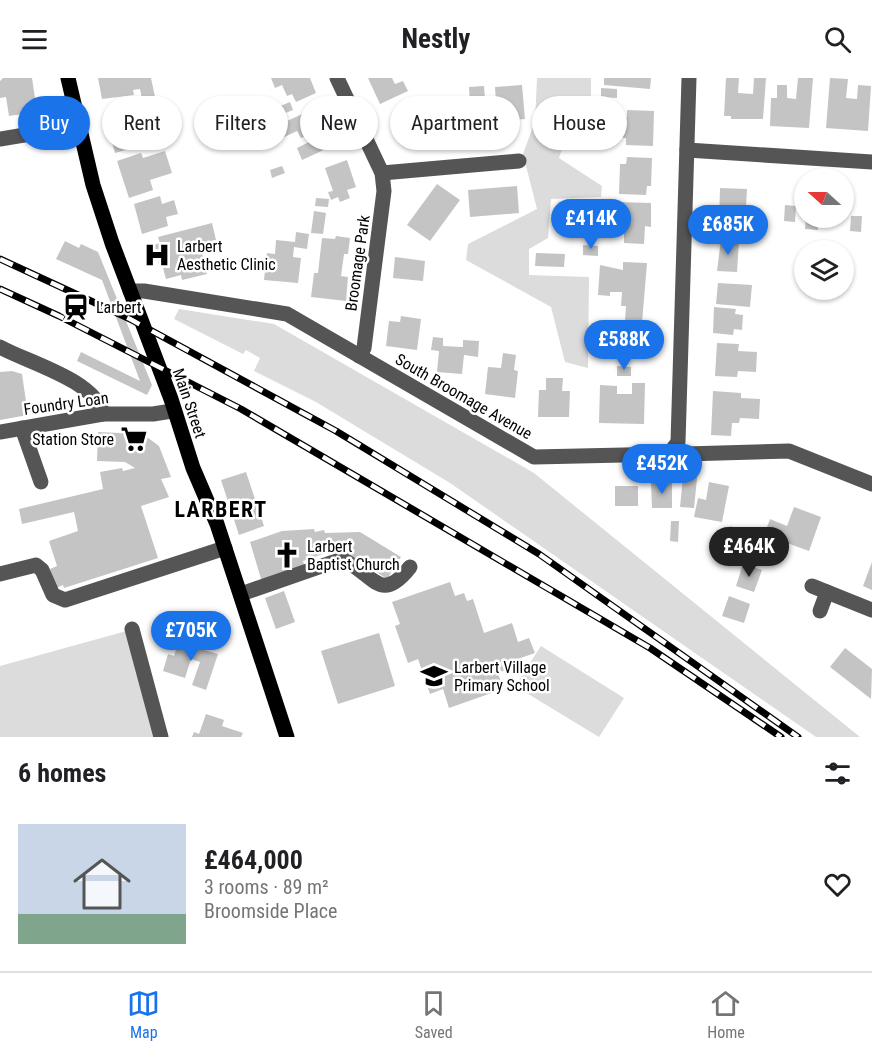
<!DOCTYPE html>
<meta charset="utf-8">
<style>
:root{--surface:#fff;--page:#f6f6f6;--text:#202124;--muted:#757577;--line:#e0e0e0;--accent:#1a73e8}
body{margin:0;font-family:"Roboto Condensed",sans-serif;background:var(--page);color:var(--text);height:100vh;display:flex;flex-direction:column;font-size:22px;white-space:nowrap}
*{box-sizing:border-box;margin:0}
p{font-size:20px;color:var(--muted)}
.icon{flex:none;width:33px;height:33px;fill:none;stroke:currentColor;stroke-width:2;stroke-linecap:round;stroke-linejoin:round}
.map{position:relative;height:659px;overflow:hidden}
.drawer{display:flex;flex-direction:column;background:var(--surface);flex:1}
.drawer>*{flex:none}
.top-card{position:absolute;left:18px;top:18px;width:837px;height:54px;display:flex;gap:12px}
.needle{width:39px;rotate:291deg}
.controls{position:absolute;left:794px;top:90px;display:grid;gap:12px}
.controls a{display:grid;place-items:center;width:60px;height:60px;border-radius:50%;background:var(--surface);box-shadow:0 2px 4px #0004;font-size:30px}
.price{position:absolute;translate:-50% -51px;padding:0 14px;border-radius:21px;background:var(--accent);color:#fff;font-size:20px;line-height:39px;filter:drop-shadow(0 2px 3px #0008)}
.price::after{content:'';position:absolute;left:50%;top:36px;width:18px;height:14px;margin-left:-9px;background:inherit;clip-path:polygon(0 0,100% 0,50% 100%)}
.price.on{background:#222;color:#fff}
ul{padding:0;list-style:none}
li{display:flex;align-items:center;gap:18px;height:150px;padding:0 18px}
li span{display:grid;place-items:center;flex:none;width:168px;height:120px;border-radius:0px;color:#555}
li>.icon{margin-inline-start:auto}
span .icon{width:72px;height:72px;fill:#fffc;stroke-width:1}
li b{font-size:26px}
h2{display:flex;justify-content:space-between;align-items:center;height:72px;padding:0 18px;font-size:26px}
.chip{padding:0 21px;border-radius:27px;background:var(--surface);box-shadow:0 2px 4px #0004;font-size:21px;line-height:54px}
.chip.on{background:var(--accent);color:#fff}
header{display:flex;justify-content:space-between;align-items:center;height:78px;padding:0 18px;background:var(--surface);font-size:27px;font-weight:700}
.tabs{display:flex;justify-content:space-around;align-items:center;height:84px;border-top:2px solid var(--line);background:var(--surface);font-size:16px;color:var(--muted)}
.tabs a{display:grid;justify-items:center;gap:3px}
.tabs .on{color:var(--accent)}
.map>svg:first-child{display:block}
</style>
<header><svg class="icon" aria-label="menu" viewBox="0 0 24 24"><path d="M4 6h16M4 12h16M4 18h16"/></svg>Nestly<svg class="icon" aria-label="search" viewBox="0 0 24 24"><circle cx="10" cy="10" r="6"/><path d="M15 15l6 6"/></svg></header>
<div class="map">
<svg width="872" height="659" viewBox="0 0 872 659">
<rect width="100%" height="100%" fill="#fff"/>
<g fill="#dcdcdc">
<path d="M537 0H591V24L571 44 559 80 602 108 601 119 551 121 548 160 529 171V197L589 199 588 290 565 284 551 229 466 182 468 166 537 131 523 76 535 43Z"/>
<path d="M179 231 274 246 534 395 860 659H816L450 405 316 324 254 293 260 280 246 272 243 276 174 241Z"/>
<path d="M130 552 159 659H0V588Z"/>
<path d="M541 568 624 620 599 659 515 608Z"/>
</g>
<g fill="#c4c4c4">
<path d="M3 0H32L37 34 9 38 6 19 0 20V3Z"/>
<path d="M98 0H151L155 19 142 21 140 11 133 12 134 17 102 21Z"/>
<path d="M271 0H310L316 15 296 24 292 16 287 18 282 7 275 10Z"/>
<path d="M368 0H392L395 6 403 3 408 13 380 26Z"/>
<path d="M604 0H651L650 11 604 7Z"/>
<path d="M726 0H739L738 15 753 16 754 0H766L763 41H731V38H724Z"/>
<path d="M798 0H813L809 50 770 48 771 20H777V7H787V20L796 21Z"/>
<path d="M830 0 848 1 846 20 857 21 858 7 871 8 868 53 826 50Z"/>
<path d="M522 7 525 41 497 43 495 9Z"/>
<path d="M484 8 485 21H479L482 60 456 62 454 28 470 26 469 9Z"/>
<path d="M601 10 617 11V20L601 19Z"/>
<path d="M290 24 293 32 276 39 273 31Z"/>
<path d="M322 27 339 65 302 82 297 70 309 64 306 58 301 60 297 53 282 60 276 48Z"/>
<path d="M403 31 438 43 431 64 396 52Z"/>
<path d="M151 32 157 54 138 60 140 68 115 75 105 40 130 33 133 43 143 40 141 35Z"/>
<path d="M627 32 654 33 653 68 626 67V60H607L608 39H627Z"/>
<path d="M267 48 270 56 253 63 250 55Z"/>
<path d="M576 61 591 62V72L576 71Z"/>
<path d="M165 73 172 95 150 102 153 112 129 120 117 83 141 75 143 80Z"/>
<path d="M627 79 652 80 651 108H647L646 117 619 116 620 86H626Z"/>
<path d="M347 82 356 109 347 112 350 120 340 124 338 119 331 122 328 114 333 113 325 90Z"/>
<path d="M282 88 285 95 272 100 270 92Z"/>
<path d="M437 106 460 122 430 163 407 147Z"/>
<path d="M517 108 519 135 470 139 468 112Z"/>
<path d="M720 110 747 111 745 147H740V154L727 153V146L719 145Z"/>
<path d="M160 118 162 126 174 122 178 136 166 139 168 148 142 156 134 126Z"/>
<path d="M316 120 329 121 328 129 315 128Z"/>
<path d="M617 124 651 125V149L645 148 644 166 624 165V155L616 154Z"/>
<path d="M785 127 796 128 795 144 784 143Z"/>
<path d="M314 133 326 135 323 156 311 155Z"/>
<path d="M851 138H862L861 154 850 153Z"/>
<path d="M806 140H818V152L805 151Z"/>
<path d="M212 145 216 162 200 166 207 196 182 202 181 197 166 201 162 186 159 187 153 167 160 165 158 159Z"/>
<path d="M296 154 309 156 307 171 294 169 293 179 301 180 298 205 264 202 267 175 275 176 276 162 295 164Z"/>
<path d="M336 158 350 160 348 176H344L341 198 348 199 346 223 311 219 314 195H318L322 160 335 161Z"/>
<path d="M721 161 739 162 737 194 717 193Z"/>
<path d="M65 163 79 170 81 166 98 174 152 307 147 317 77 283 81 274 140 303 102 202 56 181Z"/>
<path d="M583 167 598 168V178L583 177Z"/>
<path d="M536 175 565 176 564 189 535 188Z"/>
<path d="M395 179 425 183 423 203 393 200Z"/>
<path d="M623 184 647 185 642 245 625 244 626 228H621L622 214H610V218L598 217 600 187 623 192Z"/>
<path d="M718 205 752 207 750 229 716 226Z"/>
<path d="M714 229 736 231 735 236 743 237 742 252 734 251 733 257 713 255Z"/>
<path d="M401 238 421 241 417 272 386 268 389 243 400 244Z"/>
<path d="M433 259 443 260V268L463 269V262L479 263 478 279 464 277 462 296 437 294 439 273 431 272Z"/>
<path d="M717 265 739 266 738 273 757 274 756 294 738 293 737 299 715 298Z"/>
<path d="M503 275 516 277 514 292 518 293 515 320 485 316 488 289 501 290Z"/>
<path d="M617 288 631 289V298H617Z"/>
<path d="M12 293 22 296 28 337 0 342V294Z"/>
<path d="M546 300H563L562 313H570L569 339H538L539 312H546Z"/>
<path d="M632 305H645L644 346 599 345 600 307 617 308V316H632Z"/>
<path d="M713 313 741 315V320L760 321 759 341 740 340 739 345H732L731 358 711 357Z"/>
<path d="M98 354 143 356 159 368 171 399 161 401 169 419 141 428 158 480 64 510 63 507 56 510 50 491 57 488 49 463 78 453 74 434 22 446 19 431 103 411 100 394 122 390 123 393 135 390 125 384 97 383Z"/>
<path d="M684 389 698 391 694 430 680 429Z"/>
<path d="M246 394 264 448 239 457 221 402Z"/>
<path d="M709 404 729 408 722 444 694 439 698 420 706 422Z"/>
<path d="M651 405H672V430H652Z"/>
<rect x="615" y="408" width="23" height="20"/>
<path d="M794 429 821 439 809 473 776 461 773 469 761 465 770 441 787 448Z"/>
<path d="M671 443H679L678 464 670 463Z"/>
<path d="M730 448 746 454 741 469 724 463Z"/>
<path d="M314 451 315 454 324 452 325 455 360 454 401 479 387 501 340 470 303 483 305 490 262 504 250 464 282 453Z"/>
<path d="M872 484V512L863 508Z"/>
<path d="M743 486 762 492 754 514 736 508Z"/>
<path d="M450 504 455 518 464 515 467 523 473 521 484 555 512 545 518 564 529 560 535 575 509 584 510 590 498 595 503 611 449 630 443 611 430 616 418 581 408 585 395 548 400 546 392 524Z"/>
<path d="M284 513 295 544 276 551 265 520Z"/>
<path d="M729 518 750 526 744 545 722 538Z"/>
<path d="M379 555 395 608 338 626 321 573Z"/>
<path d="M181 557 199 564 197 570 218 576 206 612 192 607 200 584 191 581 185 600 163 593 168 576 174 578Z"/>
<path d="M845 570 872 591 871 621 830 589Z"/>
<path d="M206 636 224 642 222 648 243 655 241 659H192L194 654 199 656Z"/>
</g>
<g fill="none" stroke-linecap="round" stroke-linejoin="round">
<g stroke="#555" stroke-width="15">
<path d="M337 0 382 95 384 113 364 270 359 278"/>
<path d="M0 61 78 48"/>
<path d="M687 72 872 84"/>
<path d="M382 95 519 83"/>
<path d="M130 213H144L287 236 534 379 669 376 678 364 689 0"/>
<path d="M0 269C29 285 95 302 103 336"/>
<path d="M22 350 41 404"/>
<path d="M0 354 103 336H153L172 333"/>
<path d="M675 372 685 376 789 373 872 406"/>
<path d="M0 496 36 487 42 492 53 517 65 522 225 470"/>
<path d="M812 508 872 532"/>
<path d="M241 516 342 481C374 496 380 527 410 489"/>
<path d="M820 533 827 514"/>
<path d="M132 551 161 659"/>
</g>
<path stroke="#000" stroke-width="15" d="M68 0 93 107 112 165 171 321 193 390 217 446 287 659"/>
<g stroke="#000" stroke-width="7">
<g id="rail">
<path d="M0 181 130 241 336 353 539 476 798 659"/>
<path d="M0 211 59 238 241 331 650 570 781 659"/>
</g>
</g>
<use href="#rail" stroke="#fff" stroke-width="4.5" stroke-dasharray="14" stroke-linecap="butt"/>
</g>
<defs>
<g id="hospital-bare" transform="scale(2.07)"><path d="M-5-5h3v3.5h4V-5h3V5h-3V1.5h-4V5h-3Z" fill="#000" stroke="#fff" stroke-width="2.5" paint-order="stroke"/></g>
<g id="station-bare" transform="scale(2.07)"><path d="M-3-6H3Q5-6 5-4V2Q5 4 3 4L4.5 6H3L1.5 4h-3L-3 6H-4.5L-3 4Q-5 4-5 2V-4Q-5-6-3-6ZM-3.5-4v3h7v-3ZM-3.5 1v1.5H-2V1ZM2 1v1.5H3.5V1Z" fill="#000" stroke="#fff" stroke-width="2.5" paint-order="stroke"/></g>
<g id="supermarket-bare" transform="scale(2.07)"><path d="M-6-5.5h2.5l.6 2H6L4.5 2H-2.5L-4.4-4H-6ZM-1.5 3.2a1.3 1.3 0 1 0 .1 0ZM3 3.2a1.3 1.3 0 1 0 .1 0Z" fill="#000" stroke="#fff" stroke-width="2.5" paint-order="stroke"/></g>
<g id="church-bare" transform="scale(2.07)"><path d="M-1.2-6h2.4v3.5h3.3v2.4h-3.3V6h-2.4V-.1h-3.3v-2.4h3.3Z" fill="#000" stroke="#fff" stroke-width="2.5" paint-order="stroke"/></g>
<g id="school-bare" transform="scale(2.07)"><path d="M0-5L7-2L0 1L-7-2ZM-4 1L0 2.5L4 1V4Q0 6-4 4Z" fill="#000" stroke="#fff" stroke-width="2.5" paint-order="stroke"/></g>
</defs>
<g fill-rule="evenodd">
<use href="#hospital-bare" x="157" y="177"/>
<use href="#station-bare" x="76" y="229"/>
<use href="#supermarket-bare" x="134" y="361"/>
<use href="#church-bare" x="287" y="477"/>
<use href="#school-bare" x="434" y="598"/>
</g>
<g text-anchor="middle" stroke-width="5" stroke-linejoin="round" paint-order="stroke">
<g font-size="16" fill="#000" stroke="#fff" text-anchor="start">
<text x="177" y="174">Larbert<tspan x="177" dy="18">Aesthetic Clinic</tspan></text>
<text x="96" y="235">Larbert</text>
<text x="114" y="367" text-anchor="end">Station Store</text>
<text x="307" y="474">Larbert<tspan x="307" dy="18">Baptist Church</tspan></text>
<text x="454" y="595">Larbert Village<tspan x="454" dy="18">Primary School</tspan></text>
</g>
<g font-size="16" fill="#000" stroke="#fff">
<text transform="translate(357 185) rotate(-82)" y="6">Broomage Park</text>
<text transform="translate(464 318) rotate(30)" y="6">South Broomage Avenue</text>
<text transform="translate(66 325) rotate(-8)" y="6">Foundry Loan</text>
<text transform="translate(190 325) rotate(71)" y="6">Main Street</text>
</g>
<g font-size="22" font-weight="bold" letter-spacing="1.5" fill="#000" stroke="#fff">
<text x="221" y="439">LARBERT</text>
</g>
</g>
</svg>
<div class="controls">
<a><svg class="needle" viewBox="-14 -14 28 28"><path d="M0-13l5 13h-10z" fill="#e53935"/><path d="M0 13l5-13h-10z" fill="#757577"/></svg></a>
<a><svg class="icon" aria-label="layers" viewBox="0 0 24 24"><path d="M12 4l9 5-9 5-9-5zM3 14l9 5 9-5"/></svg></a>
</div>
<b class="price" style="left:591px;top:172px">£414K</b>
<b class="price" style="left:728px;top:178px">£685K</b>
<b class="price" style="left:624px;top:293px">£588K</b>
<b class="price" style="left:662px;top:417px">£452K</b>
<b class="price on" style="left:749px;top:500px">£464K</b>
<b class="price" style="left:191px;top:584px">£705K</b>
<div class="top-card">
<a class="chip on">Buy</a>
<a class="chip">Rent</a>
<a class="chip">Filters</a>
<a class="chip">New</a>
<a class="chip">Apartment</a>
<a class="chip">House</a>
</div>
</div>
<section class="drawer">
<h2>6 homes<svg class="icon" aria-label="filters" viewBox="0 0 24 24"><path d="M4 7h16M4 17h16"/><circle cx="9" cy="7" r="2"/><circle cx="15" cy="17" r="2"/></svg></h2>
<ul>
<li><span style="background:linear-gradient(#c9d6e8 75%,#7fa58c 0)"><svg class="icon" aria-label="home" viewBox="0 0 24 24"><path d="M3 11l9-7 9 7M6 9v11h12V9"/></svg></span><div><b>£464,000</b><p>3 rooms · 89 m²</p><p>Broomside Place</p></div><svg class="icon" aria-label="heart" viewBox="0 0 24 24"><path d="M12 20l-8-8c-3-5 5-10 8-4 3-6 11-1 8 4z"/></svg></li>
</ul>
</section>
<nav class="tabs">
<a class="on"><svg class="icon" aria-label="map" viewBox="0 0 24 24"><path d="M3 6l6-2 6 2 6-2v14l-6 2-6-2-6 2zM9 4v14M15 6v14"/></svg>Map</a>
<a><svg class="icon" aria-label="saved" viewBox="0 0 24 24"><path d="M7 4h10v16l-5-4-5 4z"/></svg>Saved</a>
<a><svg class="icon" aria-label="home" viewBox="0 0 24 24"><path d="M3 11l9-7 9 7M6 9v11h12V9"/></svg>Home</a>
</nav>
